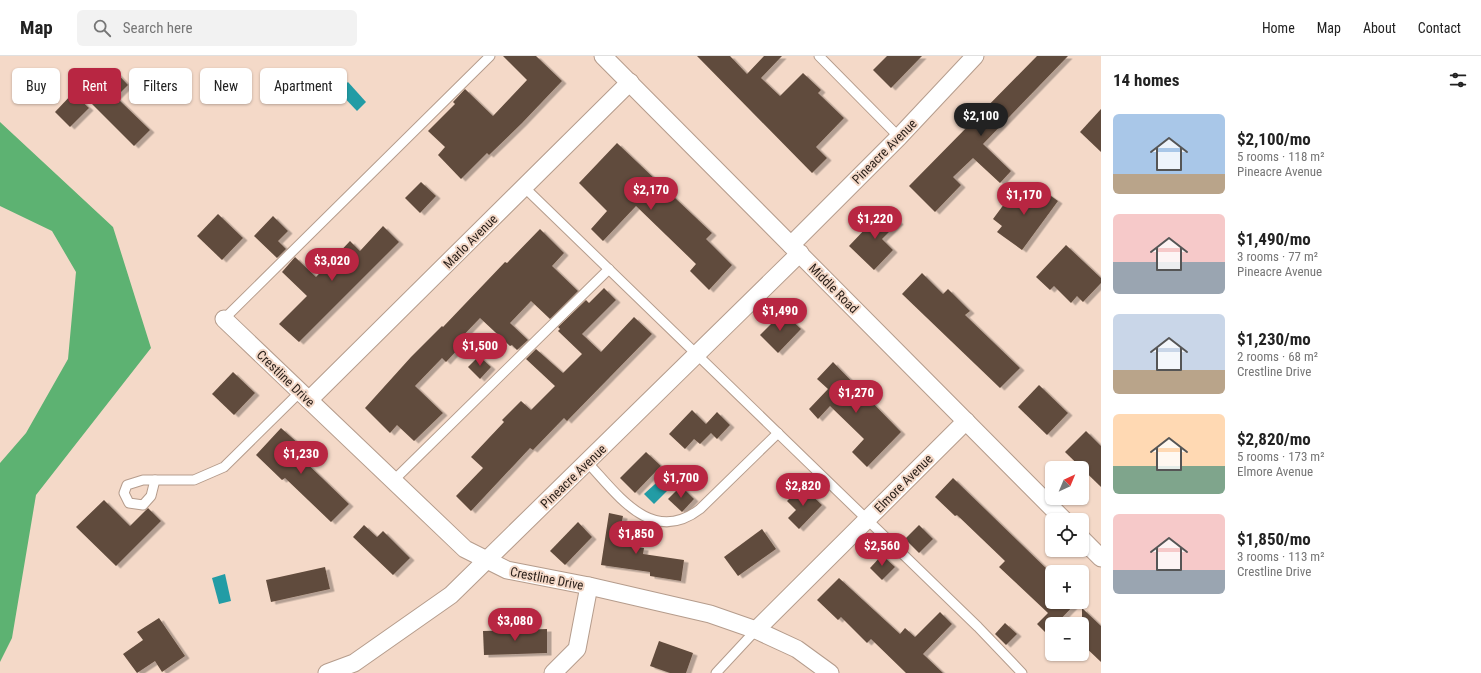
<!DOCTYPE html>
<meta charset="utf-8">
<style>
:root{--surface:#fff;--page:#f2f2f2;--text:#222;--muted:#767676;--line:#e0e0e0;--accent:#b82642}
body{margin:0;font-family:"Roboto Condensed",sans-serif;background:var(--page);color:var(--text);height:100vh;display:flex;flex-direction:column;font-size:15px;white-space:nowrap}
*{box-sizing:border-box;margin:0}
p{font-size:13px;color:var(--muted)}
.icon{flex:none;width:22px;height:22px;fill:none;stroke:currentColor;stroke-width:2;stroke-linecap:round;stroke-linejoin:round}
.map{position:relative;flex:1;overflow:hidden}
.drawer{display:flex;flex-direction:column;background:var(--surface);width:380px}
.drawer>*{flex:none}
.top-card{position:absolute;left:12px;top:12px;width:380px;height:36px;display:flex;gap:8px}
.needle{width:26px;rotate:44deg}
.controls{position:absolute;left:1045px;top:405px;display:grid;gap:8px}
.controls a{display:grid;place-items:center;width:44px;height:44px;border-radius:6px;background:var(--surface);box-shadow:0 1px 3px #0004;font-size:20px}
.price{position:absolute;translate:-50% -34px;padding:0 9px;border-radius:14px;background:var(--accent);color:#fff;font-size:13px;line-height:26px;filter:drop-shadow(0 1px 2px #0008)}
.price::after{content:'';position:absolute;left:50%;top:24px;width:12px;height:9px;margin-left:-6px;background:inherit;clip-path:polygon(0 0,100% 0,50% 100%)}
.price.on{background:#222;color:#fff}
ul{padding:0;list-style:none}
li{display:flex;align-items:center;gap:12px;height:100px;padding:0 12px}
li span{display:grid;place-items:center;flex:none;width:112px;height:80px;border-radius:6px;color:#555}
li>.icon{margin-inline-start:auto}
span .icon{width:48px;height:48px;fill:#fffc;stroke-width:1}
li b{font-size:17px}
h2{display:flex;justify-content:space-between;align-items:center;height:48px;padding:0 12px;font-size:17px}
.tag{padding:0 14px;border-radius:6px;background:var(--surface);box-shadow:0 1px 3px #0004;font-size:14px;line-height:36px}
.tag.on{background:var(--accent);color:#fff}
header{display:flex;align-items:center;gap:24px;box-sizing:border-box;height:56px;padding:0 20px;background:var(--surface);border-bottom:1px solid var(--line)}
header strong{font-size:19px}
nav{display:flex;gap:22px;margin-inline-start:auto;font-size:14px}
.search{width:280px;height:36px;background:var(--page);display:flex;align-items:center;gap:10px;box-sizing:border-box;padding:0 14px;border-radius:6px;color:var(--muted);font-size:15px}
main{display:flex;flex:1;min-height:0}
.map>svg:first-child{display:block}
</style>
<header>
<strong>Map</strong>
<div class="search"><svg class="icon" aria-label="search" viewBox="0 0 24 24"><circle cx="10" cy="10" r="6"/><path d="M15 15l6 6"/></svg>Search here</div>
<nav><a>Home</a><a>Map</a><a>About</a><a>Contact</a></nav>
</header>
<main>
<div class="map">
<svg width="1101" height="617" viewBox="0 0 1101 617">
<defs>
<filter id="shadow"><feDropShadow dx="4.5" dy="2.5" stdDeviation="0" flood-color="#0004"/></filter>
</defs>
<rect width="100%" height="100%" fill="#f4d9c8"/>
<path fill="#5db272" d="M0 66 113 171 151 292 36 439 12 582 0 606V407L26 377 68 303 76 216 52 175 0 150Z"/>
<g fill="#229ca5">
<path d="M348 26 366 46 357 55 338 35Z"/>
<path d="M665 419 674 428 654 448 644 438Z"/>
<path d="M225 518 231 545 219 548 212 522Z"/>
</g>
<g fill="#614b3c" filter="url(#shadow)">
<path d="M503 0H536L562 25 522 67 489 99 487 97 461 123 438 99 445 91 428 75 455 48 453 46 465 33 493 60 527 24Z"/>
<path d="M697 0H730L747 18 764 0H782L761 22 780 40 803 17 821 34 818 37 844 62 816 91 827 102 812 117Z"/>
<path d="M887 0H922L891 32 873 14Z"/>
<path d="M1037 0H1068L983 88 1011 115 1000 127 973 102 953 121 961 129 935 156 909 130Z"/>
<path d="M112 12 128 29 116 41 150 74 134 90 84 40Z"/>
<path d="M73 37 89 52 70 71 55 56Z"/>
<path d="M1101 53V96L1080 76Z"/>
<path d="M617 87 712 177 706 183 732 209 709 234 690 215 696 208 636 150 603 185 591 173 607 155 579 127Z"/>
<path d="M421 126 436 140 420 157 405 142Z"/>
<path d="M1034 128 1058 145 1022 194 997 176 1002 170 993 163 1013 136 1023 144Z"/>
<path d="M885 152 899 166 882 183 893 194 874 214 849 190Z"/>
<path d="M218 158 243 182 222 204 197 180Z"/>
<path d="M273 160 288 175 278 185 286 193 277 202 254 180Z"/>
<path d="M383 170 399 186 299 286 279 268 307 240 282 216 295 201 316 221 350 185 360 195Z"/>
<path d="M540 173 564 197 552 210 578 235 550 263 531 245 510 267 528 284 517 294 512 289 510 290 480 262 458 285 462 289 446 306 442 302 415 330 443 357 414 385 397 369 390 377 365 352 411 301 442 270 443 271 505 206 507 207Z"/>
<path d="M1066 189 1101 222V227L1083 246 1077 240 1071 247 1054 230 1050 234 1036 221Z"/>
<path d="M922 217 943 238 948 233 970 255 965 259 1020 312 1000 332 902 238Z"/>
<path d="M604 232 616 244 582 278 601 296 634 261 652 278 567 365 564 362 533 394 530 392 471 455 456 440 483 412 471 401 504 366 502 364 521 345 531 354 555 330 526 303 536 293 563 317 582 298 558 275 560 273 558 271 586 244 589 247Z"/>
<path d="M783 256 801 273 778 297 760 279Z"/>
<path d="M479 300 491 311 480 323 468 311Z"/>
<path d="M833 306 901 376 867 411 852 396 864 383 830 350 818 363 809 353 828 333 817 323Z"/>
<path d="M233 316 255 337 234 359 212 338Z"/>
<path d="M1039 329 1068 357 1047 379 1018 351Z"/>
<path d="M692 354 706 368 717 356 730 369 717 383 711 377 700 388 694 383 685 393 669 378Z"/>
<path d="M281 372 299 388 293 394 349 448 331 466 285 422 282 424 256 399Z"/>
<path d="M1086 375 1101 390V431L1065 396Z"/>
<path d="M646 396 661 410 635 437 620 422Z"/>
<path d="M953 422 1052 518V546H1077L1056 568H1052V572L1046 577 1037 568 1048 557 999 511 1005 505 957 459 955 460 935 441Z"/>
<path d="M681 430 694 443 682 456 668 443Z"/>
<path d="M802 430 822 449 799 473 788 462 796 454 787 445Z"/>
<path d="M104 444 130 470 148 452 161 465 116 510 76 471Z"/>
<path d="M609 457 623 460 617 488 644 492 643 498 684 504 681 525 650 520V516L601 509Z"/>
<path d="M578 466 592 481 565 509 550 495Z"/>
<path d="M364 469 377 481 383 475 410 502 393 519 353 481Z"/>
<path d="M919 469 933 483 919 497 905 483Z"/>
<path d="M762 473 776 493 738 520 724 501Z"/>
<path d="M882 499 895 511 882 524 870 512Z"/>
<path d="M325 511 330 533 271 546 266 524Z"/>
<path d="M839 522 900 578 905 572 915 581 940 556 952 568 923 598 943 617H906L871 583 867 587 841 561 838 564 817 544Z"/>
<path d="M1082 552 1101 570V606L1082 588Z"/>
<path d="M159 562 185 600 162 616 155 605 137 617 123 598 143 584 137 576Z"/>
<path d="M1005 567 1017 578 1006 589 995 578Z"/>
<path d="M547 573V597L484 599 483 575Z"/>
<path d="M659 585 693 597 686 617H670L650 610Z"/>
</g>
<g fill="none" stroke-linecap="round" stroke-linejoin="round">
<g stroke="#b59c8c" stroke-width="11">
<g id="lane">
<path d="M819 0 899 81"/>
<path d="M524 131 978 571 1022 617"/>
<path d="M224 263 490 0"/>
<path d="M587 406C618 439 652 490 700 453L778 377"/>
<path d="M143 424H155L151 440 143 449 129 447 124 437 127 429Z"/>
<path d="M155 424H194L224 411 300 336"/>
<path d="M393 425 609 213"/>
<path d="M716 617 756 574"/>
</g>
</g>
<g stroke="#b59c8c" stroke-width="19">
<g id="street">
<path d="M603 0 1064 464"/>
<path d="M791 189 899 81 975 0"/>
<path d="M224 263 465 493 507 514 589 530 710 558 756 574 797 593 830 617"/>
<path d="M309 344 630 26"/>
<path d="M1082 483 1101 502"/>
<path d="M756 574 966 365"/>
<path d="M327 617 354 607 451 539 800 197"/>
<path d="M553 617 577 593 589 530"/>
</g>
</g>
<use href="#lane" stroke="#fff" stroke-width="9"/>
<use href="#street" stroke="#fff" stroke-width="17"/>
</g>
<g text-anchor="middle" stroke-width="4" stroke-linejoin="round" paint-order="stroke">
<g font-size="13" fill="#281e18" stroke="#f4d9c8">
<text transform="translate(884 95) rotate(-45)" y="5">Pineacre Avenue</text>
<text transform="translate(470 185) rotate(-45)" y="5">Marlo Avenue</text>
<text transform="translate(834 232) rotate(45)" y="5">Middle Road</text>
<text transform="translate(286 322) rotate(44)" y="5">Crestline Drive</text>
<text transform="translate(573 420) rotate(-44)" y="5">Pineacre Avenue</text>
<text transform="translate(903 427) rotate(-45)" y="5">Elmore Avenue</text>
<text transform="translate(547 522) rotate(11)" y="5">Crestline Drive</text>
</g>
</g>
</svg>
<div class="controls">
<a><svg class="needle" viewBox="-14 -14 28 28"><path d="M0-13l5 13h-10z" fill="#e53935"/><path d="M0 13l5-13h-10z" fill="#767676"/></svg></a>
<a><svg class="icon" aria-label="locate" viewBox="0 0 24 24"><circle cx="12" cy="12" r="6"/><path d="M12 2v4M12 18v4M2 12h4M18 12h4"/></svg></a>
<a>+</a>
<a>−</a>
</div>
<b class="price on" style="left:981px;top:81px">$2,100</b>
<b class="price" style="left:651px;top:155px">$2,170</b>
<b class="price" style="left:1024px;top:160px">$1,170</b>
<b class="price" style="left:875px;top:184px">$1,220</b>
<b class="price" style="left:332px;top:226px">$3,020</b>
<b class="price" style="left:780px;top:276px">$1,490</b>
<b class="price" style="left:480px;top:311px">$1,500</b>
<b class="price" style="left:856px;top:358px">$1,270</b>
<b class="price" style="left:301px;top:419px">$1,230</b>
<b class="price" style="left:681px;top:443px">$1,700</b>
<b class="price" style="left:803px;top:451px">$2,820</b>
<b class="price" style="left:636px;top:499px">$1,850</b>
<b class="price" style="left:882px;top:511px">$2,560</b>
<b class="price" style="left:515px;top:586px">$3,080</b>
<div class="top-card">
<a class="tag">Buy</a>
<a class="tag on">Rent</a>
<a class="tag">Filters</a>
<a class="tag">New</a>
<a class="tag">Apartment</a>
</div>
</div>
<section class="drawer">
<h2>14 homes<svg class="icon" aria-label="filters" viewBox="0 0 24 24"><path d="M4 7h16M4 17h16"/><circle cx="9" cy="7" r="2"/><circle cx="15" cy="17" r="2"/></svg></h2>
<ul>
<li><span style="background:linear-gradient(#a9c7e8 75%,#b9a48a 0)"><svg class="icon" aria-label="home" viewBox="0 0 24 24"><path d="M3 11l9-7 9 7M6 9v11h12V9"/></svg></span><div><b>$2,100/mo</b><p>5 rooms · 118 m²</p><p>Pineacre Avenue</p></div></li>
<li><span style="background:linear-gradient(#f6c9c9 60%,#9aa5b1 0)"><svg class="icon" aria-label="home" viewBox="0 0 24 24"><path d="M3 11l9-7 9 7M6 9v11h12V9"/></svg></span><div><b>$1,490/mo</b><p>3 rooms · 77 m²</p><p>Pineacre Avenue</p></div></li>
<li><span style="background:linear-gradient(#c9d6e8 70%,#b9a48a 0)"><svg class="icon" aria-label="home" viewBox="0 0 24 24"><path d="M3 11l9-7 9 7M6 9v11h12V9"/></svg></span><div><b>$1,230/mo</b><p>2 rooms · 68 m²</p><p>Crestline Drive</p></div></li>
<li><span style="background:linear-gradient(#ffd9b3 65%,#7fa58c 0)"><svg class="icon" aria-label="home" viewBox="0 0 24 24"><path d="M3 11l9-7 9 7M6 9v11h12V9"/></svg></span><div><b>$2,820/mo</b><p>5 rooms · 173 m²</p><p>Elmore Avenue</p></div></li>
<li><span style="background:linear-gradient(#f6c9c9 70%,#9aa5b1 0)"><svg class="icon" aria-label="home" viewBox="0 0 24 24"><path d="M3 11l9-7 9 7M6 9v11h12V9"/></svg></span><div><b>$1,850/mo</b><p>3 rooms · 113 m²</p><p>Crestline Drive</p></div></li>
</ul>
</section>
</main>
